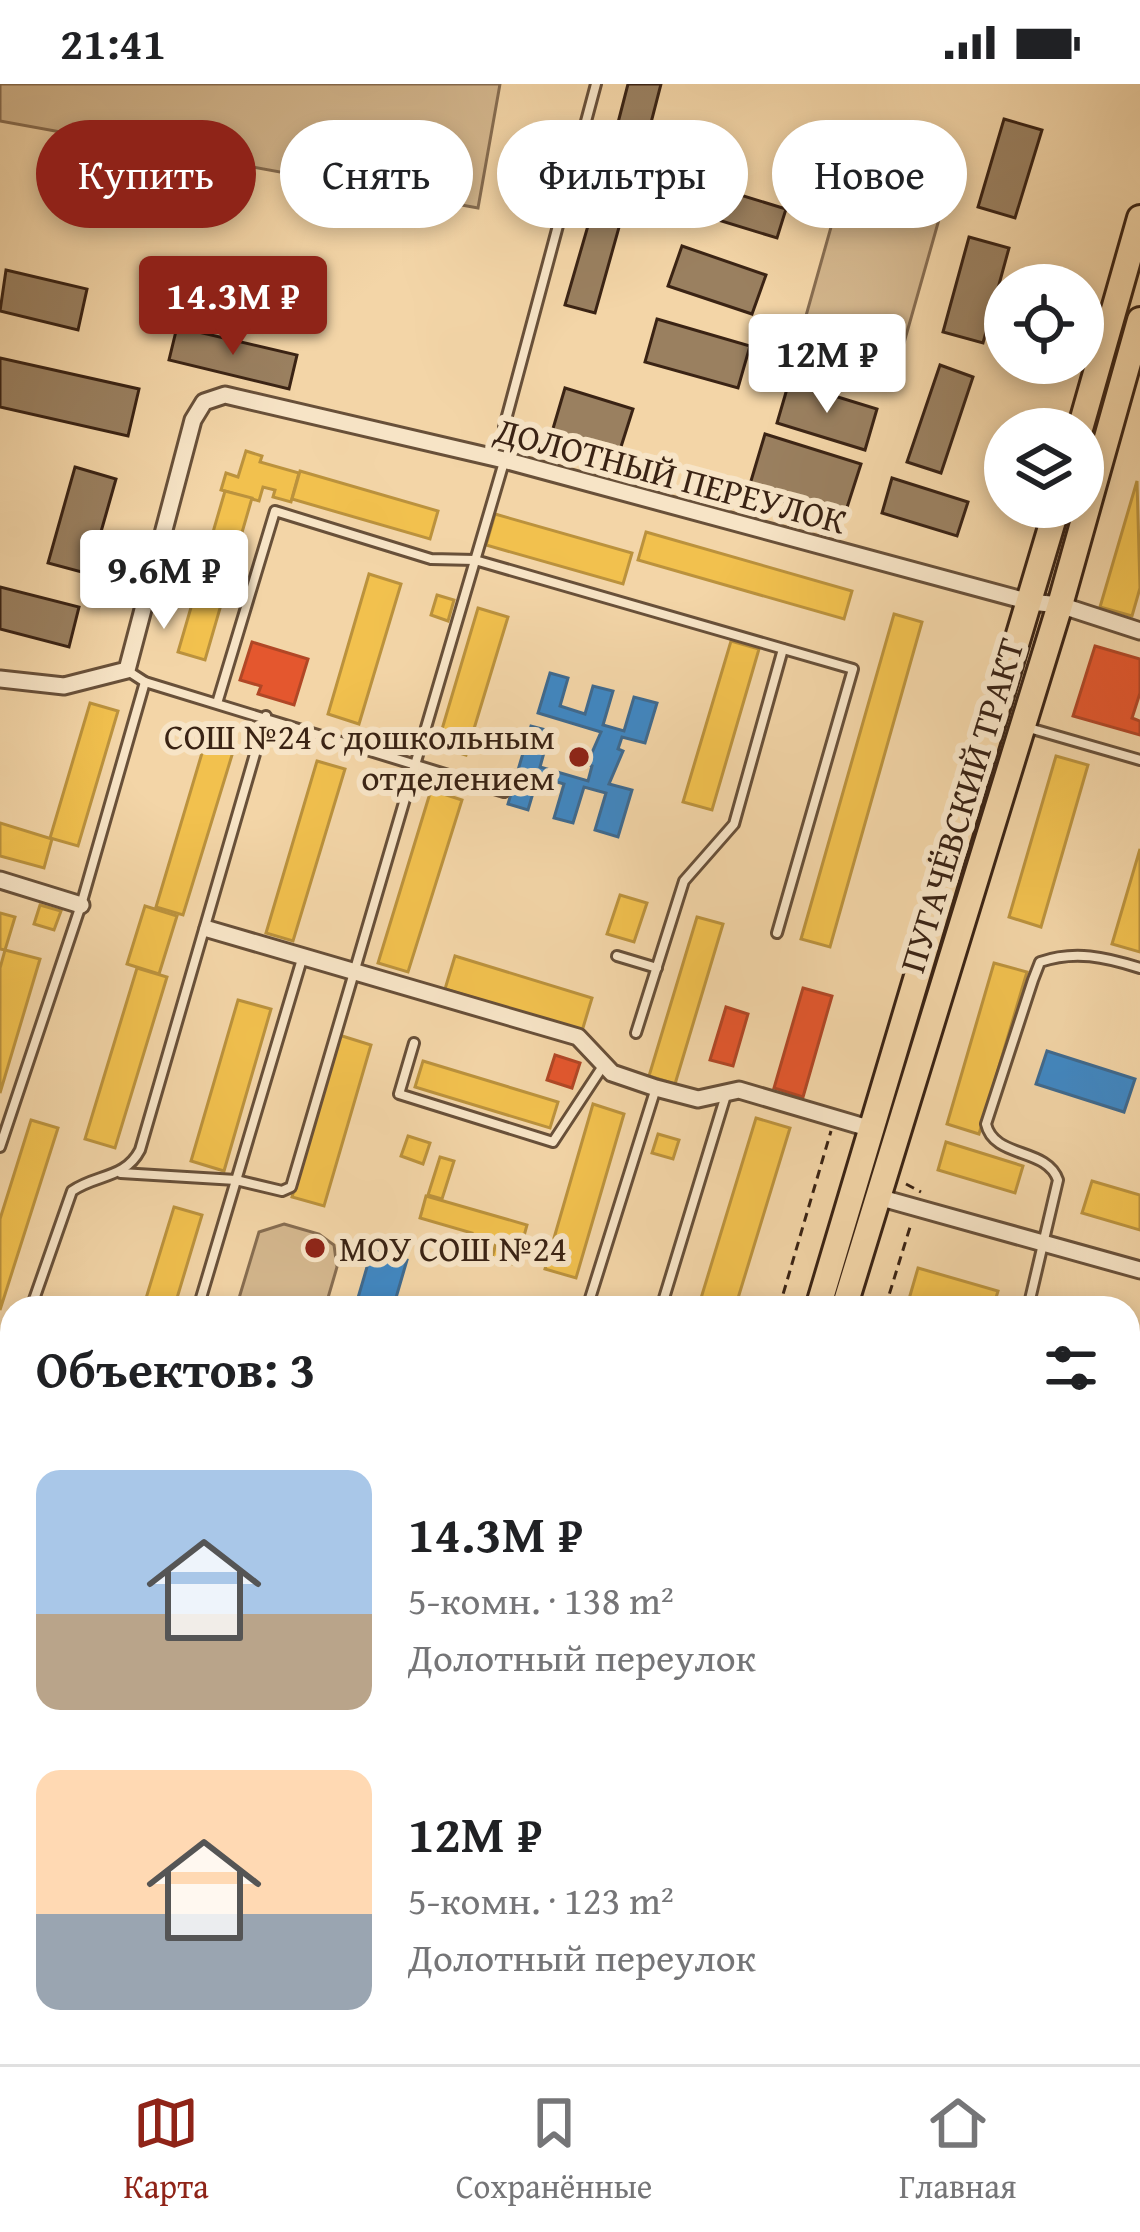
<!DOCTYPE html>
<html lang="ru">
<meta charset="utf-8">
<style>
:root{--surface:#fff;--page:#f6f6f6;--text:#202124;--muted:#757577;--line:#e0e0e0;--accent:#8f2418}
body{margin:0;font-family:"Gentium Book Plus",serif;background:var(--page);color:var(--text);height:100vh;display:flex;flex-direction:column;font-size:45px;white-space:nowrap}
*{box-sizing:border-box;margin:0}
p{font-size:39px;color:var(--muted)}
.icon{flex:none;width:66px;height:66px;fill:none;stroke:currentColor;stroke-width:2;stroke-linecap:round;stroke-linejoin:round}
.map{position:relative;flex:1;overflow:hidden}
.panel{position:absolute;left:0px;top:1212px;width:1140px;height:768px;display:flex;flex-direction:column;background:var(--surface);border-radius:36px 36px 0 0;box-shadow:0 6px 18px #0003}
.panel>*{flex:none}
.hud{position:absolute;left:36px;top:36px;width:1068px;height:108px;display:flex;gap:24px}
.tools{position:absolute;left:984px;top:180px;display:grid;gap:24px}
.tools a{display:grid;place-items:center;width:120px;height:120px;border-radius:50%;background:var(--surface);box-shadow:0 6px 18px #0003;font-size:60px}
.price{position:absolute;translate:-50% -102px;padding:0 27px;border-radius:12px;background:#fff;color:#222;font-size:39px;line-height:78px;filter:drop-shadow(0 3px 6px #0008)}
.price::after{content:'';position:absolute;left:50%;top:72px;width:36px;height:27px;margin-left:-18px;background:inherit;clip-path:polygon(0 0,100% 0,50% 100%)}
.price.on{background:var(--accent);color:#fff}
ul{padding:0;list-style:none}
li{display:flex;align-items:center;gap:36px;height:300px;padding:0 36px}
li span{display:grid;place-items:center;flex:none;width:336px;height:240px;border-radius:24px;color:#555}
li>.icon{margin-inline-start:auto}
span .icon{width:144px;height:144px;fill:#fffc;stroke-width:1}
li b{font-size:51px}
h2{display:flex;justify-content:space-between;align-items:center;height:144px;padding:0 36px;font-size:51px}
.tag{padding:0 42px;border-radius:54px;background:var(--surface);box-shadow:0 6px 18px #0003;font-size:42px;line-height:108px}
.tag.on{background:var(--accent);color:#fff}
.status{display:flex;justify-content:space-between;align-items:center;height:84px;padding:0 60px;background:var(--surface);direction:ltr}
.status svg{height:33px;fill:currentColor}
.tabs{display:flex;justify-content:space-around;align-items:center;height:168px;border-top:3px solid var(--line);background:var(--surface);font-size:33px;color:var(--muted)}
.tabs a{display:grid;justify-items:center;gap:6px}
.tabs .on{color:var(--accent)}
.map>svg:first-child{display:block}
</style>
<div class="status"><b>21:41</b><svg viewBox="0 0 49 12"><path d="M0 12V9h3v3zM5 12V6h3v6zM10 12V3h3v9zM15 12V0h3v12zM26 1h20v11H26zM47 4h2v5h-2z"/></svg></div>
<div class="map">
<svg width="1140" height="1980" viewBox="0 0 1140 1980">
<rect width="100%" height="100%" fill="#f3d5a7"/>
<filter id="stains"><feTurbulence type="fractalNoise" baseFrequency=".00167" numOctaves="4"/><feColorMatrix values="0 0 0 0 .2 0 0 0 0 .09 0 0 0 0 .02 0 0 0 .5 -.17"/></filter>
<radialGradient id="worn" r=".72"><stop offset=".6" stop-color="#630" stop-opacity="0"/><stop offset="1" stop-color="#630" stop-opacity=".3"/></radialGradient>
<g fill="#d4b78e" stroke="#876d51" stroke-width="3">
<path d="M0 0H500L478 124 0 37Z"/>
<path d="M857 51 955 79 898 280 800 253Z"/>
<path d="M284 1140 319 1150 334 1161 337 1183 325 1224H236L259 1148Z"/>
</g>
<g fill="#f2c14e" stroke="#bb923d" stroke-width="3">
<path d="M246 367 262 372 260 378 299 389 291 418 273 413 275 406 263 403 259 417 221 406 226 389 238 393Z"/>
<path d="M300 387 438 427 430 455 292 415Z"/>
<path d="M1137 397 1140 504 1132 532 1100 523Z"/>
<path d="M225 407 252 414 205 576 178 568Z"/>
<path d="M495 430 632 469 623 500 486 461Z"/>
<path d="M646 448 852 507 844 535 638 476Z"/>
<path d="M369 490 401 500 359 640 328 630Z"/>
<path d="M437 511 454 516 448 537 431 531Z"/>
<path d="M478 524 508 533 466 671 437 662Z"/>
<path d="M894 530 922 538 830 863 801 855Z"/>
<path d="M731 557 759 565 712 726 683 718Z"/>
<path d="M90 619 118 627 78 762 50 754Z"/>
<path d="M208 649 236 658 183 831 156 823Z"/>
<path d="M1056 672 1088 681 1041 843 1009 833Z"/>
<path d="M317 677 345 685 293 857 266 849Z"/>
<path d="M431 706 462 716 408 888 378 879Z"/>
<path d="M0 739 52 755 44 784 0 772Z"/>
<path d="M1140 765V868L1112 860Z"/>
<path d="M620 811 647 819 634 858 607 850Z"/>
<path d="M40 821 61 827 54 846 34 840Z"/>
<path d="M145 822 177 832 159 890 127 880Z"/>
<path d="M0 829 15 833 5 866 0 865Z"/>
<path d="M697 833 723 840 675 1000 649 992Z"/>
<path d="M5 866 40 875 0 1009V884Z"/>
<path d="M455 872 592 914 582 947 445 905Z"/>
<path d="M994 879 1027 888 979 1050 947 1040Z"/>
<path d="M137 884 167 893 115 1064 85 1055Z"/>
<path d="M238 916 271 925 224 1087 191 1077Z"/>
<path d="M339 951 371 961 324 1122 292 1113Z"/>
<path d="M423 977 558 1018 550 1044 415 1003Z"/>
<path d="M593 1020 624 1030 576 1194 545 1185Z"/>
<path d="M756 1034 790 1044 735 1224H698Z"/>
<path d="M31 1036 58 1044 0 1226V1135Z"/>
<path d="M658 1050 679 1056 673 1075 652 1069Z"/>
<path d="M408 1052 430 1059 423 1080 401 1072Z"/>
<path d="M946 1058 1023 1082 1015 1109 938 1086Z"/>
<path d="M440 1073 454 1077 442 1115 428 1111Z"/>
<path d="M1092 1097 1140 1111V1146L1082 1129Z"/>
<path d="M426 1112 527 1141 516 1181 492 1174 497 1155 485 1152 479 1173 467 1169 472 1149 420 1134Z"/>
<path d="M174 1123 202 1131 174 1224H143Z"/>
<path d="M918 1184 998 1207 993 1224H942L909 1215Z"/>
<path d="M0 1727 12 1730 0 1776Z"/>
<path d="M0 1946 12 1949V1968H72L110 1980H0Z"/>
<path d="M469 1968H504L500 1980H466Z"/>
</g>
<g fill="#e4572e" stroke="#b14726" stroke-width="3">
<path d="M252 558 308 575 294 621 258 610 261 602 240 596Z"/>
<path d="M1095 562 1140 575V609L1132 634 1140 637V651L1073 632Z"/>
<path d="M803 904 832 912 803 1013 774 1004Z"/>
<path d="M726 923 748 930 733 982 710 976Z"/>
<path d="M555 971 580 979 572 1004 547 996Z"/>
</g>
<g fill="#3f88c5" stroke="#3e6a90" stroke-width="3">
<path d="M550 589 568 594 560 622 585 630 593 602 613 607 603 641 624 647 634 613 657 619 645 659 622 653 618 665 623 667 609 700 632 706 618 753 595 746 606 709 584 703 573 739 554 734 564 700 538 692 528 726 508 720 531 642 550 647 540 683 588 697 592 682 587 680 601 648 538 629Z"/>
<path d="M1047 967 1135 995 1124 1028 1036 1000Z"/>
<path d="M372 1166 407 1176 393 1224H355Z"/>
</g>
<g fill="#8d8d92" stroke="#746d6c" stroke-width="3">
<path d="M1140 1409V1475L1128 1484V1418Z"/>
<path d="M1140 1537V1605L1128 1614V1546Z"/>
<path d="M1128 1691 1140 1706V1743L1128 1752Z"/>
<path d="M1140 1808V1848L1128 1832V1817Z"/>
<path d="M737 1968H829L814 1980H722Z"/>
</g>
<g fill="#9a8060" stroke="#3a2314" stroke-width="3">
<path d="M628 0H661L637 93 606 85Z"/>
<path d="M1004 35 1042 46 1015 134 978 123Z"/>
<path d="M670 46 698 55 675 138 646 130Z"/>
<path d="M724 106 786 125 777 154 715 135Z"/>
<path d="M594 121 623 129 595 229 565 221Z"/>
<path d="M969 153 1009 164 983 259 943 248Z"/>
<path d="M682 162 766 191 752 230 668 202Z"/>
<path d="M6 186 87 205 78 246 0 227Z"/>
<path d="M657 235 750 262 738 304 645 278Z"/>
<path d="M177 243 297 271 289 305 169 276Z"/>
<path d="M0 274 139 305 128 352 0 323Z"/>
<path d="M940 281 973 293 941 389 907 378Z"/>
<path d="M789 298 877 325 865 366 777 339Z"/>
<path d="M565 304 633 325 619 369 552 348Z"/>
<path d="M765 350 861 380 843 436 748 407Z"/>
<path d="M75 383 116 395 89 490 48 479Z"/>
<path d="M892 394 968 418 957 452 882 429Z"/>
<path d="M0 503 79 523 69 563 0 545Z"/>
</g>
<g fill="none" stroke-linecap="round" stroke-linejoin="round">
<g stroke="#685039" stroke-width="14">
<g id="service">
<path d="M504 343 596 0"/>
<path d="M128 587 145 598 504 708"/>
<path d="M218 616 275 427 431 475 475 476 853 585 777 849"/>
<path d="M1029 644 1140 676"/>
<path d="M617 872 657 884"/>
<path d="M636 949 684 797 734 740 783 565"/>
<path d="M414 959 399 1010 553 1058 603 982"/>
<path d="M0 1063 81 821 145 598"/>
<path d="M121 1089 236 1096 282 1107 291 1103 504 378"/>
<path d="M31 1224 72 1107C96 1090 125 1095 140 1066L266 632"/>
<path d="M198 1224 302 875"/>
<path d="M587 1224 656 1004"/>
<path d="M661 1224 726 1011"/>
<path d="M1028 1224 1058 1096C1047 1063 994 1075 986 1040L1033 896 1040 878C1075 866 1105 873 1140 884"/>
<path d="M1128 1298 1140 1302"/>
<path d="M0 1322 12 1284"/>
<path d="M0 1505 12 1508"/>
<path d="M1128 1510 1140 1500"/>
<path d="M0 1588 12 1591"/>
<path d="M1128 1649 1140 1640"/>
<path d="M0 1697 12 1701"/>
<path d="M1128 1761 1140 1752"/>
<path d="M0 1932 12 1936"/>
<path d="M114 1968 152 1980"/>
<path d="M216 1980 220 1968"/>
<path d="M432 1980 436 1968"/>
<path d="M862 1980 877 1968"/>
</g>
</g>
<g stroke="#685039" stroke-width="21">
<g id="minor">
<path d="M0 595 64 602 127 586 193 336 204 318 225 311 504 376 1030 518 1060 521 1140 547"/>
<path d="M0 796 81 821"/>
<path d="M208 845 578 953 612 989 656 1004 698 1015 739 1006 875 1046"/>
<path d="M878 1113 1140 1186"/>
</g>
</g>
<g stroke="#3a2314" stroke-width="30">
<g id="primary">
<path d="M1080 345 1140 134"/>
<path d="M818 1224 1057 423"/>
<path d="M844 1224 1060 521 1140 236"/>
<path d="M600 1980 603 1968"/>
<path d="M624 1980 627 1968"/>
</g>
</g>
<g stroke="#3a2314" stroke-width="3" stroke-dasharray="9 6" stroke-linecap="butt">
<path d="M906 1100 921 1108"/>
<path d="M779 1224 831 1047"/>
<path d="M885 1224 911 1140"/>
<path d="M554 1980 558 1968"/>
</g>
<use href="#service" stroke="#f7e4c6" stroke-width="8"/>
<use href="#minor" stroke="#f7e4c6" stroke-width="15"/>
<use href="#primary" stroke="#f3d5a7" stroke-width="24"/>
<g stroke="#3a2314" stroke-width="9">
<g id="rail">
<path d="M1128 1943 1140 1935"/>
<path d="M1076 1980 1093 1968"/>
<path d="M1116 1980 1140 1963"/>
</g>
</g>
<use href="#rail" stroke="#f7e4c6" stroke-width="4.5" stroke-dasharray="14" stroke-linecap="butt"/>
</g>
<g fill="#8f2418" stroke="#f7e4c6" stroke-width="4.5">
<circle cx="579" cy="673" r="12"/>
<circle cx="315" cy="1164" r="12"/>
</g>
<g text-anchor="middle" stroke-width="12" stroke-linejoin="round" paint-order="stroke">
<g font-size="36" fill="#3a2314" stroke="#f7e4c6">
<text transform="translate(671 391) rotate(15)" y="13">ДОЛОТНЫЙ ПЕРЕУЛОК</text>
<text transform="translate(961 721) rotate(-73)" y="13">ПУГАЧЁВСКИЙ ТРАКТ</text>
</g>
<g font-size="36" fill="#3a2314" stroke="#f7e4c6" text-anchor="end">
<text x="555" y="665">СОШ №24 с дошкольным<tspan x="555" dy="41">отделением</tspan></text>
<text x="339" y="1177" text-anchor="start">МОУ СОШ №24</text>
</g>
</g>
<rect width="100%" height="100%" filter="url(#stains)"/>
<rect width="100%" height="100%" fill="url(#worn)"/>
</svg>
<div class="tools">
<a><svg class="icon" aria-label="locate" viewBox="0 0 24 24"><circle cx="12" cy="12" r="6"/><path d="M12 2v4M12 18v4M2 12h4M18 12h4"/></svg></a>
<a><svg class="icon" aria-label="layers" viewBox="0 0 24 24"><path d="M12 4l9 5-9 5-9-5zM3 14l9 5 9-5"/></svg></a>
</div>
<b class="price on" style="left:233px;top:274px">14.3M ₽</b>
<b class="price" style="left:827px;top:332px">12M ₽</b>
<b class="price" style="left:164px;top:548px">9.6M ₽</b>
<div class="hud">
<a class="tag on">Купить</a>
<a class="tag">Снять</a>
<a class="tag">Фильтры</a>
<a class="tag">Новое</a>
</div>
<section class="panel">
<h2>Объектов: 3<svg class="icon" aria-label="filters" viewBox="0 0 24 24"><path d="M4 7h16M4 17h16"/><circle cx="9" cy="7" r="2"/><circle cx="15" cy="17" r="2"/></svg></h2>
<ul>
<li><span style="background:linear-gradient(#a9c7e8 60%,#b9a48a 0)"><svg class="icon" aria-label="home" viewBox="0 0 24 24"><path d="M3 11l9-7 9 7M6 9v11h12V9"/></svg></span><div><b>14.3M ₽</b><p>5-комн. · 138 m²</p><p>Долотный переулок</p></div></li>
<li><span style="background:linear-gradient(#ffd9b3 60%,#9aa5b1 0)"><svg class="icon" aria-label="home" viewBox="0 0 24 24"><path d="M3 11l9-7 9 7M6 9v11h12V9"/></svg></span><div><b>12M ₽</b><p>5-комн. · 123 m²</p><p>Долотный переулок</p></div></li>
</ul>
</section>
</div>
<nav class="tabs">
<a class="on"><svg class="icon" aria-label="map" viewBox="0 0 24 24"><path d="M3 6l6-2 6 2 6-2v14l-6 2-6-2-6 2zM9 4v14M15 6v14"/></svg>Карта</a>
<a><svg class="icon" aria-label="saved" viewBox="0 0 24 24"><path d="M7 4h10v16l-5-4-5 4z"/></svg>Сохранённые</a>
<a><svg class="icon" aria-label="home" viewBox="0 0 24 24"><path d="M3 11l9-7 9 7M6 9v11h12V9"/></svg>Главная</a>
</nav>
